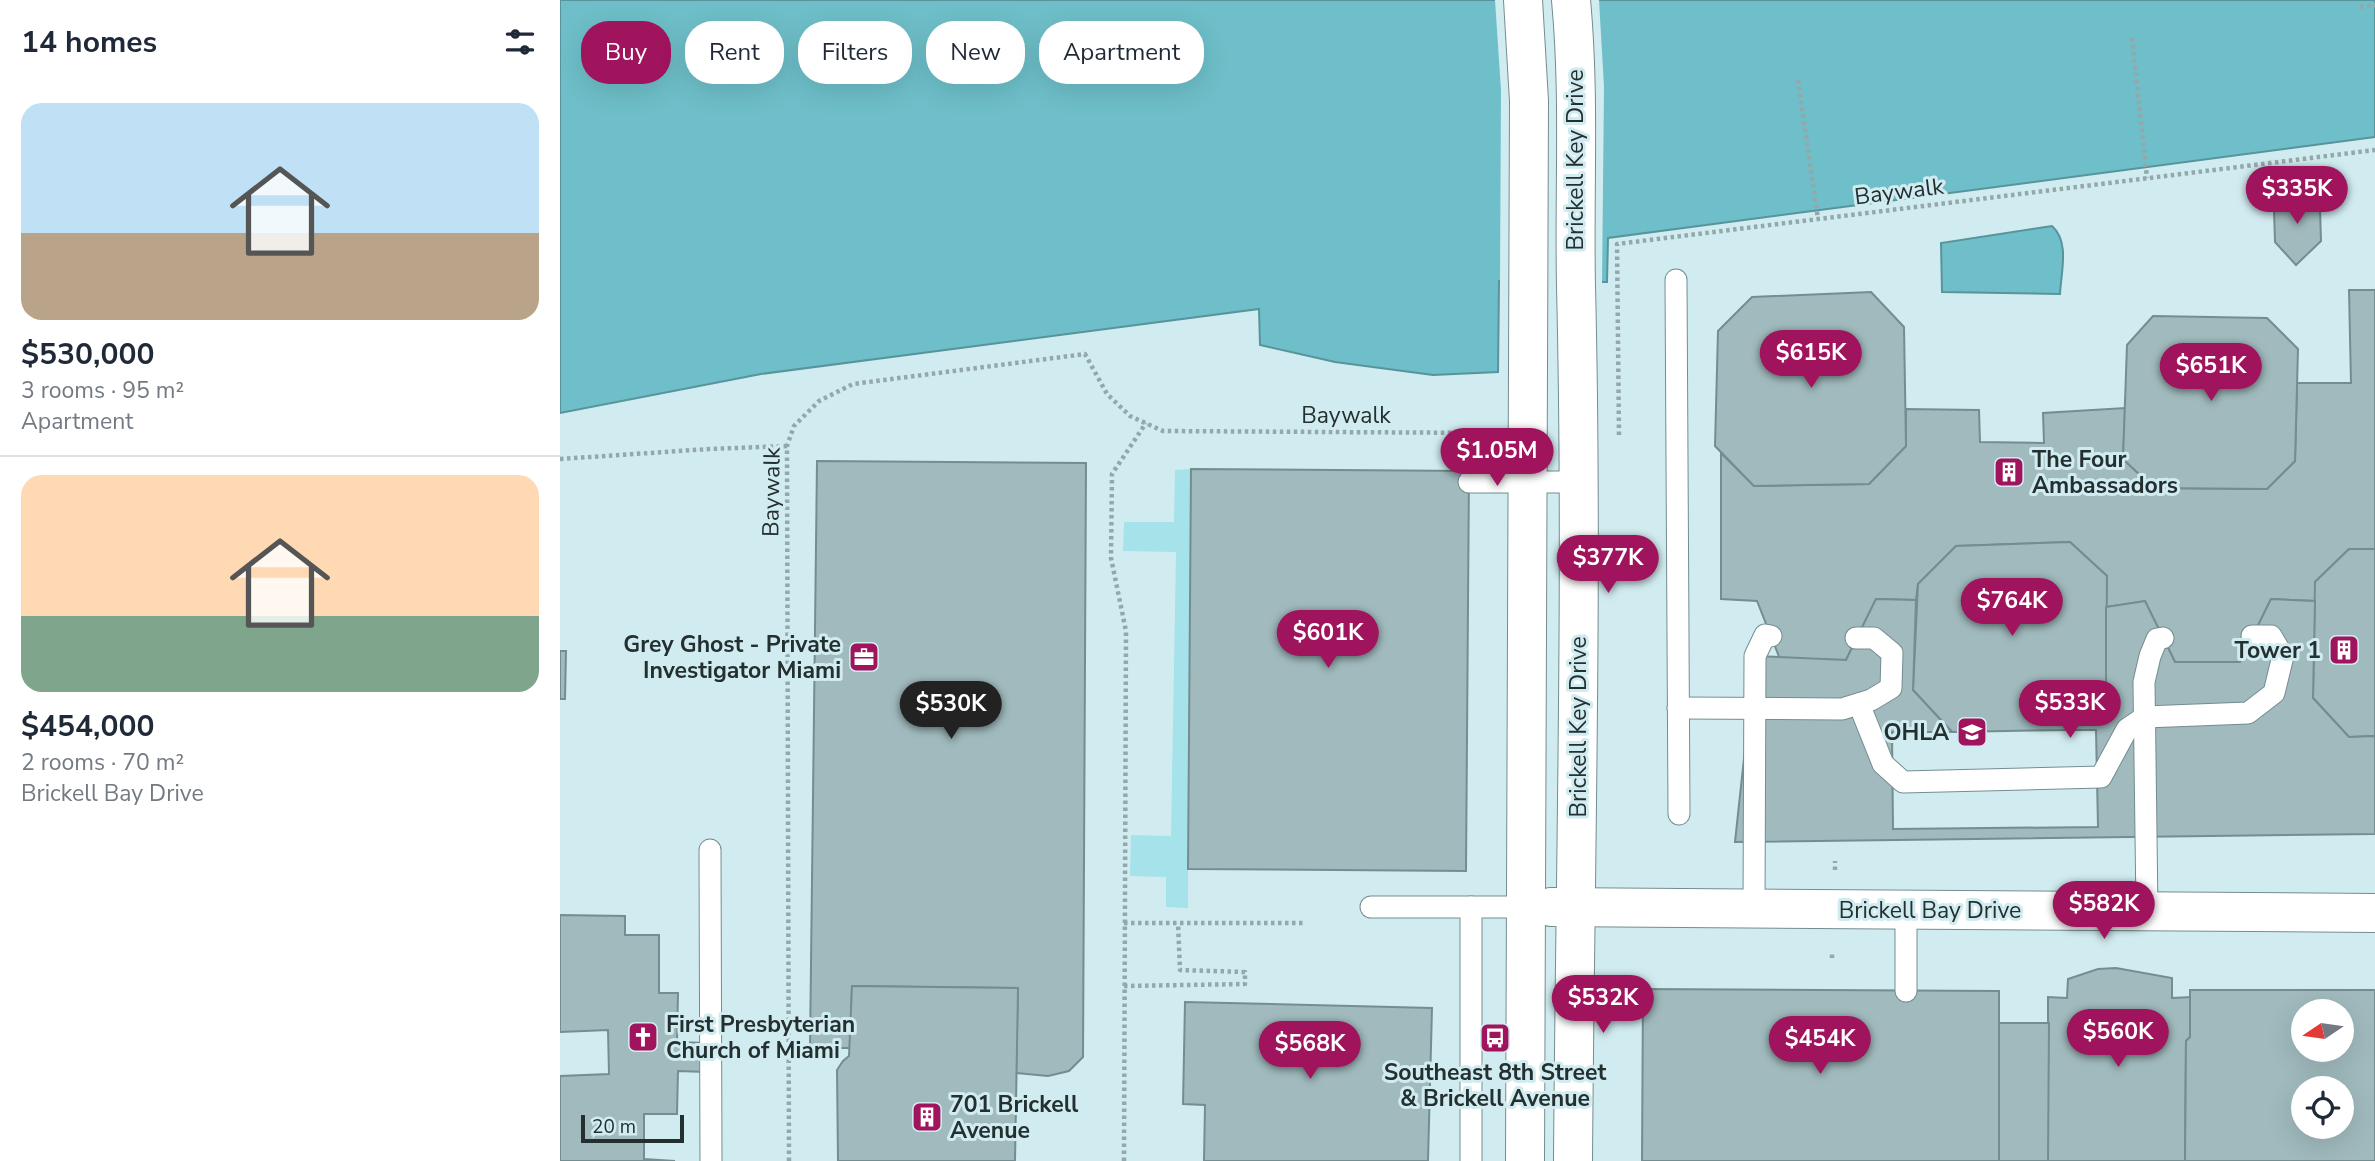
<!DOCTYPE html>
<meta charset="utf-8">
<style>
:root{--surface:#fff;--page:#f2f2f3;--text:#1f2937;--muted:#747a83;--line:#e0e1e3;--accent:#a0135d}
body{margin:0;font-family:"Nunito Sans",sans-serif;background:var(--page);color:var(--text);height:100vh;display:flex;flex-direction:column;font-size:26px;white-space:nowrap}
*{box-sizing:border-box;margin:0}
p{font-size:23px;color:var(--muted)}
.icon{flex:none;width:38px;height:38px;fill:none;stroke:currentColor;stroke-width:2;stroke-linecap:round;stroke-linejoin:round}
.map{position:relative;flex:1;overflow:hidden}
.sheet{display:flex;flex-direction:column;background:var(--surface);width:560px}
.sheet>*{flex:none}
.guide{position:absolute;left:21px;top:21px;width:665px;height:63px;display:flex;gap:14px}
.needle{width:46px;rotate:257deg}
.controls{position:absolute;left:1731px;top:999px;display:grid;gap:14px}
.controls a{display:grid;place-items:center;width:63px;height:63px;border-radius:50%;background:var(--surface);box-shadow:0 7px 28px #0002;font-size:35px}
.scale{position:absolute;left:21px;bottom:18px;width:103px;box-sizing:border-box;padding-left:7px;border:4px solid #242f30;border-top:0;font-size:19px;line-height:24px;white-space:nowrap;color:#242f30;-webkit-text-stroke:5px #d1ecf0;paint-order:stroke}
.price{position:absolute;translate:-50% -60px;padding:0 16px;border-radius:24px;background:var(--accent);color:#fff;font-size:23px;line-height:46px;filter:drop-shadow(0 2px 4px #0008)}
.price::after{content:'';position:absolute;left:50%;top:42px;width:21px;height:16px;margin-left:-10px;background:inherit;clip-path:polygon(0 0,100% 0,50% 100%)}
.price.on{background:#222;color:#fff}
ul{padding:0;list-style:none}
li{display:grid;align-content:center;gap:14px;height:371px;padding:0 21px}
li+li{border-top:2px solid var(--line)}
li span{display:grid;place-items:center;height:217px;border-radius:21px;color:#555}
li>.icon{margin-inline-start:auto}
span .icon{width:126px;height:126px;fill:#fffc;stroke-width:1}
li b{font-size:30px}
h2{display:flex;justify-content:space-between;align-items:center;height:84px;padding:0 21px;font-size:30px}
.pill{padding:0 24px;border-radius:28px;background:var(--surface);box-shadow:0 7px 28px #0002;font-size:24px;line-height:63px}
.pill.on{background:var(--accent);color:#fff}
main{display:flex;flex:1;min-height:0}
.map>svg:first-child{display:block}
</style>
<main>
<section class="sheet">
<h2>14 homes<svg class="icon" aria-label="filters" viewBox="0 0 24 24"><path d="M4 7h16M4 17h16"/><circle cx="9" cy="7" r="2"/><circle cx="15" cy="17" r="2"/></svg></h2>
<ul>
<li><span style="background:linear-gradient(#bfe0f5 60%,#b9a48a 0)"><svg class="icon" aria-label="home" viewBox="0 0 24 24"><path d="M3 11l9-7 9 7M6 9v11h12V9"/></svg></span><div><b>$530,000</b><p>3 rooms · 95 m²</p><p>Apartment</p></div></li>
<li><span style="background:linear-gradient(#ffd9b3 65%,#7fa58c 0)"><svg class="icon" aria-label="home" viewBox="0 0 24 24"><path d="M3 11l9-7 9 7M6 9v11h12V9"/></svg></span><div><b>$454,000</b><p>2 rooms · 70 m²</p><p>Brickell Bay Drive</p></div></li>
</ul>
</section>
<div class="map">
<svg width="1815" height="1161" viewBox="0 0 1815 1161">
<rect width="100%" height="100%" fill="#d1ecf0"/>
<path fill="#a5e2ea" d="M631 469 628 908 606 907V877L570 876 571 835 611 836 616 552 563 551 564 522H614L615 470Z"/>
<g fill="#6ebfc9" stroke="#58949b" stroke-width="2">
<path d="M0 0H1815V137L1048 238 1047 282 939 281 938 372 873 375 775 362 700 345 699 309 201 374 0 413Z"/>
<path d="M1492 226C1510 242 1501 272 1500 294L1382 292 1381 243Z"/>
</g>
<path fill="#d1ecf0" d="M935 0H1039L1044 87 1042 284 940 283 941 90Z"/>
<g fill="#a0babd" stroke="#748d90" stroke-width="2" fill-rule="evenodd">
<path d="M1738 188 1760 209 1761 241 1736 265 1715 242 1714 210Z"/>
<path d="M1789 290H1815V549H1789L1755 582V601L1711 599 1680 662H1615L1585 601 1546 607 1547 576 1510 542 1396 546 1358 584 1356 600 1316 599 1286 660 1220 659 1197 601 1161 599V453L1194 486 1309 484 1346 446V409L1419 410 1420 442 1484 443 1483 413 1565 408 1563 459 1594 488 1707 489 1735 461 1737 383H1791Z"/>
<path d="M1311 292 1344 327 1346 446 1309 484 1194 486 1155 446 1158 331 1192 297Z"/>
<path d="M1593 316 1707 318 1738 349 1735 461 1707 489 1594 488 1563 459 1567 345Z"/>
<path d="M257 461 526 463 523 1057 509 1071 488 1076 456 1073 458 988 292 986 290 1048H250Z"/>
<path d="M631 469 909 471 906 871 628 869Z"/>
<path d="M1510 542 1547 576 1546 692 1507 730 1392 732 1353 690 1358 584 1396 546Z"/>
<path d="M1789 549H1815V736L1789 737 1753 698 1755 582Z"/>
<path d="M1316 599 1356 600 1353 690 1392 732H1332L1333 829 1538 827 1536 730H1507L1546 692V607L1585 601 1615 662H1680L1711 599 1755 601 1753 698 1789 737 1815 736V834L1175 842 1195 656 1286 660Z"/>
<path d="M0 651H6L5 699H0Z"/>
<path d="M0 915 65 916V935H99V993H118L117 1042 146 1043V1072L118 1071 117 1114H84V1159L115 1161H0V1076L49 1074 48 1030 0 1032Z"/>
<path d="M1556 968 1612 978V998L1631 997 1630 1037 1626 1041 1625 1161H1488V997L1507 998 1508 979 1538 969Z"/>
<path d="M292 986 458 988 455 1161H278L277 1070 283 1061 289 1056Z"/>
<path d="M1083 989 1439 991V1161H1082Z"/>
<path d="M1630 990H1815V1161H1625L1626 1041 1630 1037ZM1743 1012H1782V1050H1743ZM1743 1088H1782V1127H1743Z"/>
<path d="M625 1002 872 1008 868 1161H644L645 1105 623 1104Z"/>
<path d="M1439 1023H1489L1488 1161H1439Z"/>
</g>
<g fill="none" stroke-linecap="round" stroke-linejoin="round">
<g stroke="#748d90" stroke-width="23">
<g id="lane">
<path d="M1116 280 1119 814"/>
<path d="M909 482H1018"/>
<path d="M1299 704 1323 764 1343 782 1541 777 1567 729 1585 717 1688 713 1714 693 1723 656 1711 636H1692"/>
<path d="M1118 708 1282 709 1311 700 1331 688 1332 653 1314 638H1296"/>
<path d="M150 850 151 1161"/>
<path d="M811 907H967"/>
<path d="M1194 908 1195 656 1205 635 1211 636"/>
<path d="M1587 911 1584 682 1590 656 1597 639 1603 638"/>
<path d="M1346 991V911"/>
<path d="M911 1161V907"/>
</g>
</g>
<g stroke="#748d90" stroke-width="40">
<g id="street">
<path d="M963 0 969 101 965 1161"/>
<path d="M1011 0C1020 95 1014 191 1016 286 1023 578 1015 869 1013 1161"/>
<path d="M991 907 1815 913"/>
</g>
</g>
<g stroke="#93a8ab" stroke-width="4.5" stroke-dasharray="3.5 3.5" stroke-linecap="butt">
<path d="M1800 7 1815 5"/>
<path d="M1572 38 1587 178"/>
<path d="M1238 80 1258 219"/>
<path d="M1059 435 1057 244 1815 150"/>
<path d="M0 459 149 449 227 446"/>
<path d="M1275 870V861"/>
<path d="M564 923H745"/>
<path d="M1272 958V953"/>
<path d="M564 986 685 984V972L620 970 618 923"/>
<path d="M229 1161 227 446 234 426 259 401 293 384 525 354 547 394 570 416 603 431 932 433"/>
<path d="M564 1161 566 631 551 558 552 474 586 423"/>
</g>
<use href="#lane" stroke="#fff" stroke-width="21"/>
<use href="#street" stroke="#fff" stroke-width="38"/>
</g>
<defs>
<g id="building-square" transform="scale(1.575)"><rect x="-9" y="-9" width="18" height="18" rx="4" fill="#a0135d" stroke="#d1ecf0"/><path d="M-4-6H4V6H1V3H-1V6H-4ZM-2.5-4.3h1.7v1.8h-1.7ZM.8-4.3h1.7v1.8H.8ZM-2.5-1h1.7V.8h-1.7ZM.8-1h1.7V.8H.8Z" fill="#fff"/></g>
<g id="office-square" transform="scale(1.575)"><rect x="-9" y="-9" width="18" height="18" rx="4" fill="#a0135d" stroke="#d1ecf0"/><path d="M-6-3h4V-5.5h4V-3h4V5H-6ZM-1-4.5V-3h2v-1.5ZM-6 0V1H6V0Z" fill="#fff"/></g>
<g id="school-square" transform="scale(1.575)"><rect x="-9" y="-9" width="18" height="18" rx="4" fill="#a0135d" stroke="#d1ecf0"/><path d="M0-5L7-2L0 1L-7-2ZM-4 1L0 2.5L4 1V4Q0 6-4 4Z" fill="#fff"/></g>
<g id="church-square" transform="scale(1.575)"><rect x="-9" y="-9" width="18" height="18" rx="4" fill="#a0135d" stroke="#d1ecf0"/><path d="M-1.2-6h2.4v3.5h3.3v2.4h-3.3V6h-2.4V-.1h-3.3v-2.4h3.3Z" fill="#fff"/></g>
<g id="bus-square" transform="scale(1.575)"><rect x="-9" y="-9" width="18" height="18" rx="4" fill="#a0135d" stroke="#d1ecf0"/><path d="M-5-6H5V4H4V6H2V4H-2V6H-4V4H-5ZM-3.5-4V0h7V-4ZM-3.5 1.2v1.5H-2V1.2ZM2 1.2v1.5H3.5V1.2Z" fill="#fff"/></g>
</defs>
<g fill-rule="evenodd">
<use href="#building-square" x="1449" y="472"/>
<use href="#building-square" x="1784" y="650"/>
<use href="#office-square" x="304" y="657"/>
<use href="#school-square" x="1412" y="732"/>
<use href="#church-square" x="83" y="1037"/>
<use href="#bus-square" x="935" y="1038"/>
<use href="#building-square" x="367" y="1117"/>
</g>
<g text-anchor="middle" stroke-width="6" stroke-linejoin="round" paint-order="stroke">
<g font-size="23" fill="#242f30" stroke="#d1ecf0">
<text transform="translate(1015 160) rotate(-90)" y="8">Brickell Key Drive</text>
<text transform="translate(1339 191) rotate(-7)" y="8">Baywalk</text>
<text x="786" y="423">Baywalk</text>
<text transform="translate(211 492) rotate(-89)" y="8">Baywalk</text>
<text transform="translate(1018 727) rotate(-90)" y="8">Brickell Key Drive</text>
<text x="1370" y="918">Brickell Bay Drive</text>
</g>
<g font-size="23" font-weight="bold" fill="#242f30" stroke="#d1ecf0" text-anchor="start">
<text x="1472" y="467">The Four<tspan x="1472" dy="26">Ambassadors</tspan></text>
<text x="281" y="652" text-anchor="end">Grey Ghost - Private<tspan x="281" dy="26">Investigator Miami</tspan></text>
<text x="1761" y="658" text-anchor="end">Tower 1</text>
<text x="1389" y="740" text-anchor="end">OHLA</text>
<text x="106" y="1032">First Presbyterian<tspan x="106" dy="26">Church of Miami</tspan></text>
<text x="935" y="1080" text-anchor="middle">Southeast 8th Street<tspan x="935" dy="26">&amp; Brickell Avenue</tspan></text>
<text x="390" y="1112">701 Brickell<tspan x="390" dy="26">Avenue</tspan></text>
</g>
</g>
</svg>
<div class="controls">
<a><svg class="needle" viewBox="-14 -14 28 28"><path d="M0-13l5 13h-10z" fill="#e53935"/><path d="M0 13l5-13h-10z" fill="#747a83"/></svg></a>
<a><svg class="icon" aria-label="locate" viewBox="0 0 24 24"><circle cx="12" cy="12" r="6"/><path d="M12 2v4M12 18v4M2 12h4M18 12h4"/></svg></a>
</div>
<div class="scale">20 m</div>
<b class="price" style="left:1737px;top:226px">$335K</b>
<b class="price" style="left:1251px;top:390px">$615K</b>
<b class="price" style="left:1651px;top:403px">$651K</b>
<b class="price" style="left:937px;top:488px">$1.05M</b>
<b class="price" style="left:1048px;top:595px">$377K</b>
<b class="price" style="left:1452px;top:638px">$764K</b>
<b class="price" style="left:768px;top:670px">$601K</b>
<b class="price" style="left:1510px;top:740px">$533K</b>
<b class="price on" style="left:391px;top:741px">$530K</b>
<b class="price" style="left:1544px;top:941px">$582K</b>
<b class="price" style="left:1043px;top:1035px">$532K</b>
<b class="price" style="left:1558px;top:1069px">$560K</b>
<b class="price" style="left:1260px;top:1076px">$454K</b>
<b class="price" style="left:750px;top:1081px">$568K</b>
<div class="guide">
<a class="pill on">Buy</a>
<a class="pill">Rent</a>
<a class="pill">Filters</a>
<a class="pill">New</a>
<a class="pill">Apartment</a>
</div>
</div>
</main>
